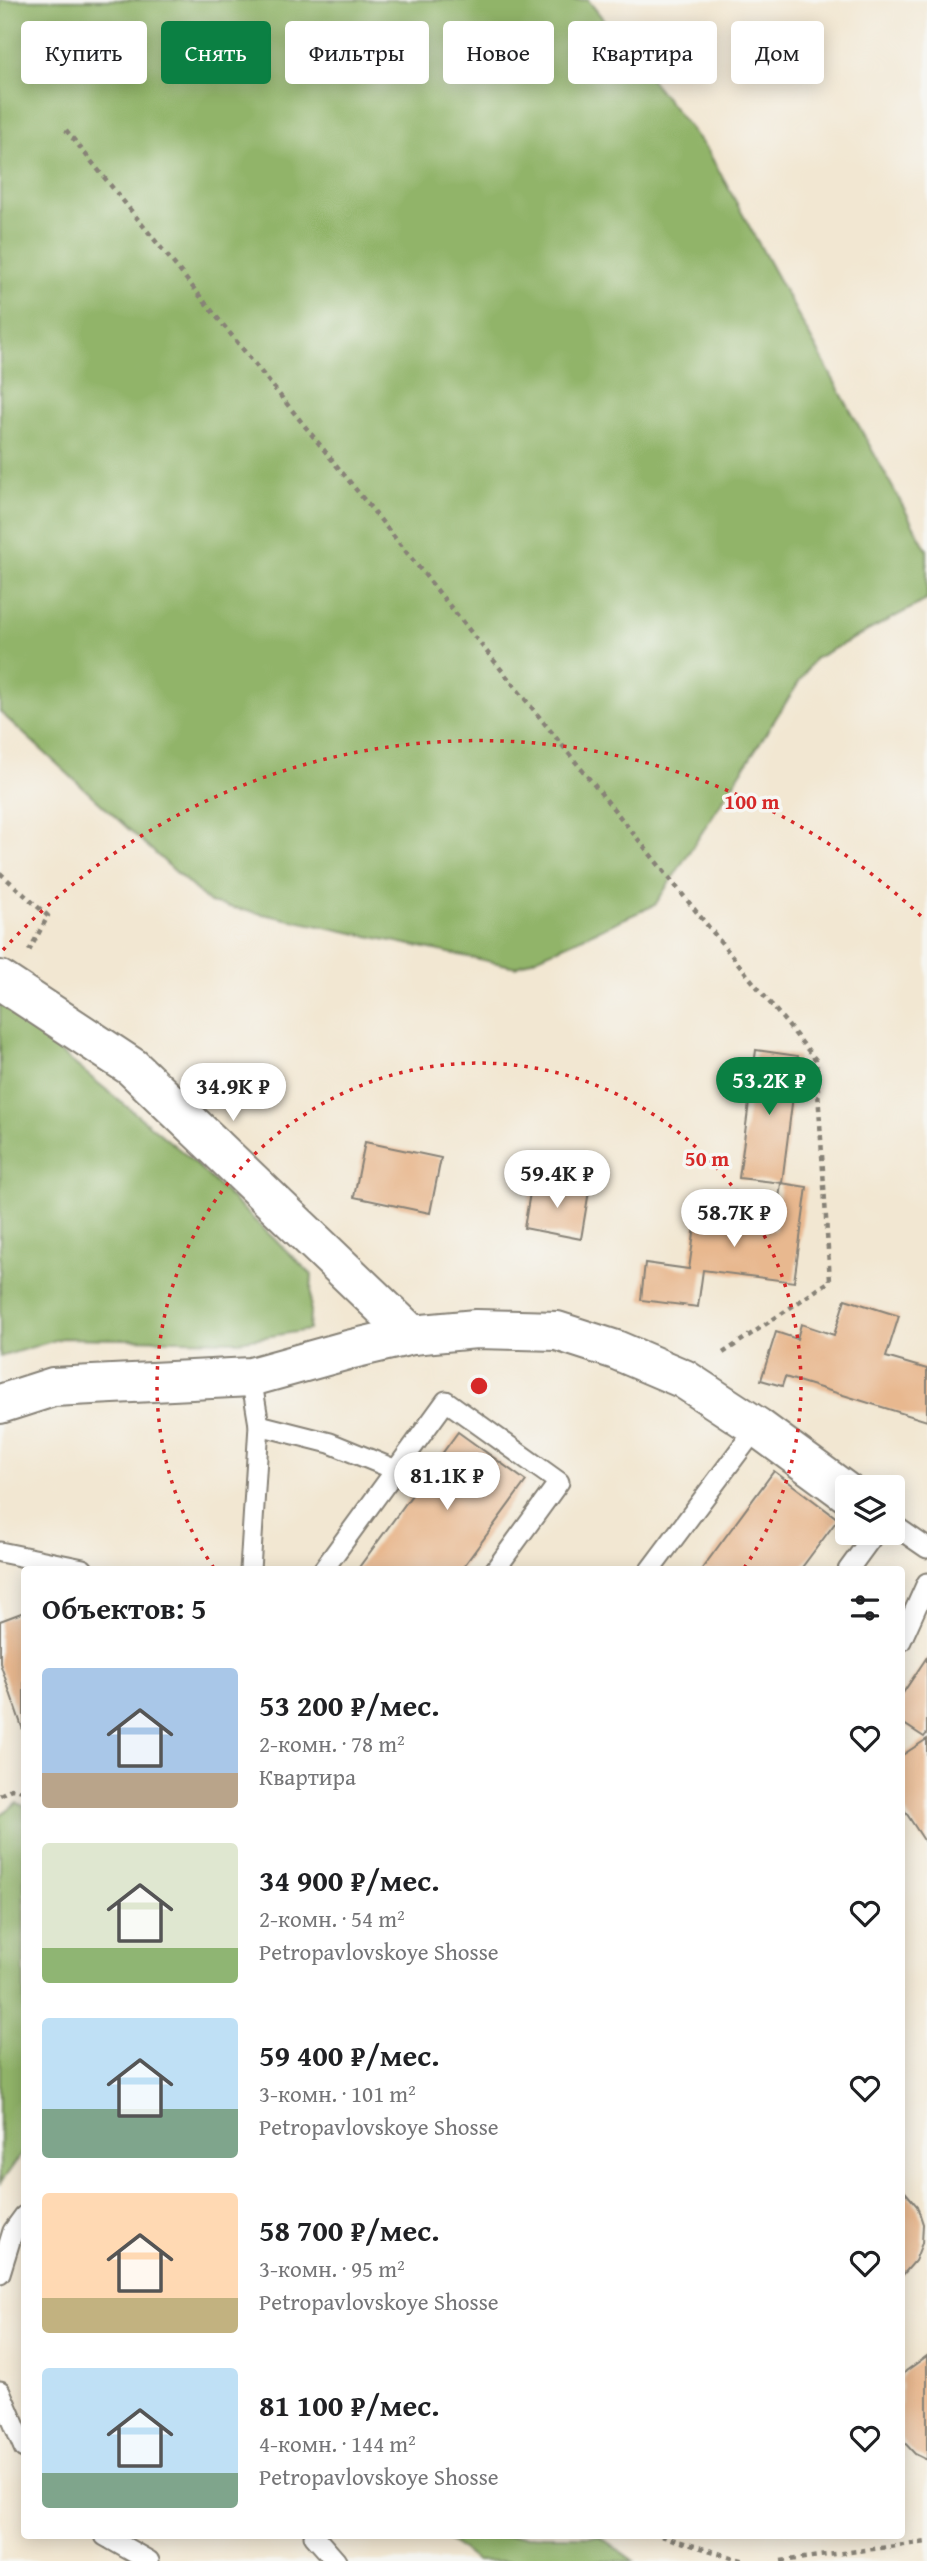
<!DOCTYPE html>
<html lang="ru">
<meta charset="utf-8">
<style>
:root{--surface:#fff;--page:#f2f2f2;--text:#202124;--muted:#757577;--accent:#0b8043}
body{margin:0;font-family:"Gentium Book Plus",serif;background:var(--page);color:var(--text);height:100vh;display:flex;flex-direction:column;font-size:26px;white-space:nowrap}
*{box-sizing:border-box;margin:0}
p{font-size:23px;color:var(--muted)}
.icon{flex:none;width:38px;height:38px;fill:none;stroke:currentColor;stroke-width:2;stroke-linecap:round;stroke-linejoin:round}
.map{position:relative;flex:1;overflow:hidden}
.drawer{position:absolute;left:21px;top:1566px;width:884px;height:973px;display:flex;flex-direction:column;background:var(--surface);border-radius:7px;box-shadow:0 4px 18px #0003}
.drawer>*{flex:none}
.banner{position:absolute;left:21px;top:21px;width:886px;height:63px;display:flex;gap:14px}
.controls{position:absolute;left:835px;top:1475px;display:grid;gap:14px}
.controls a{display:grid;place-items:center;width:70px;height:70px;border-radius:7px;background:var(--surface);box-shadow:0 4px 18px #0003;font-size:35px}
.price{position:absolute;translate:-50% -60px;padding:0 16px;border-radius:24px;background:#fff;color:#222;font-size:23px;line-height:46px;filter:drop-shadow(0 2px 4px #0008)}
.price::after{content:'';position:absolute;left:50%;top:42px;width:21px;height:16px;margin-left:-10px;background:inherit;clip-path:polygon(0 0,100% 0,50% 100%)}
.price.selected{background:var(--accent);color:#fff}
ul{padding:0;list-style:none}
li{display:flex;align-items:center;gap:21px;height:175px;padding:0 21px}
li span{display:grid;place-items:center;flex:none;width:196px;height:140px;border-radius:7px;color:#555}
li>.icon{margin-inline-start:auto}
span .icon{width:84px;height:84px;fill:#fffc;stroke-width:1}
li b{font-size:30px}
h2{display:flex;justify-content:space-between;align-items:center;height:84px;padding:0 21px;font-size:30px}
.tag{padding:0 24px;border-radius:7px;background:var(--surface);box-shadow:0 4px 18px #0003;font-size:24px;line-height:63px}
.tag.selected{background:var(--accent);color:#fff}
.map>svg:first-child{display:block}
</style>
<div class="map">
<svg width="927" height="2561" viewBox="0 0 927 2561">
<rect width="100%" height="100%" fill="#f6f6f2"/>
<filter id="ink" filterUnits="userSpaceOnUse"><feTurbulence type="fractalNoise" baseFrequency=".0143" numOctaves="2"/><feDisplacementMap in="SourceGraphic" scale="14" xChannelSelector="R" yChannelSelector="G"/><feConvolveMatrix kernelMatrix="1 2 1 2 8 2 1 2 1" color-interpolation-filters="sRGB"/></filter>
<filter id="wash" filterUnits="userSpaceOnUse"><feTurbulence type="fractalNoise" baseFrequency=".00686" numOctaves="4" result="noise"/><feDisplacementMap in="SourceGraphic" scale="28" xChannelSelector="R" yChannelSelector="G"/><feGaussianBlur stdDeviation="1.57" result="paint"/><feColorMatrix in="noise" values="0 0 0 0 0 0 0 0 0 0 0 0 0 0 0 0 0 1.4 0 .05"/><feComposite in="paint" operator="in"/></filter>
<g filter="url(#wash)">
<rect width="100%" height="100%" fill="#f2e7d2"/>
<g fill="#91b469" stroke="#566842" stroke-width="2">
<path d="M0 0H588L708 151 927 550V600L814 659 655 905 516 967 210 903 0 712Z"/>
<path d="M0 1003 185 1154 312 1275 309 1330 239 1341 62 1338 0 1357Z"/>
<path d="M17 1803 24 1806V2151L0 2184V1815Z"/>
<path d="M444 2536H599L634 2561H476Z"/>
</g>
<g id="blocks">
<g fill="#e8b88f">
<path d="M756 1050 798 1056 782 1183 739 1178Z"/>
<path d="M365 1142 441 1158 430 1213 354 1197Z"/>
<path d="M532 1181 589 1191 581 1239 524 1228Z"/>
<path d="M781 1183 807 1187 794 1282 703 1270 698 1307 641 1300 645 1263 689 1269 696 1219 727 1223 731 1191 759 1195 754 1227 775 1230Z"/>
<path d="M845 1299 899 1316 886 1357 927 1369V1421L785 1377 782 1386 761 1380 776 1332 797 1339 801 1324 834 1335Z"/>
<path d="M458 1432 526 1481 461 1570H357Z"/>
<path d="M774 1471 838 1519 800 1570H701Z"/>
<path d="M24 1612V1733L0 1663V1621Z"/>
<path d="M927 1657V1733L924 1737 901 1722V1696Z"/>
<path d="M927 1739V1845L901 1805V1756Z"/>
<path d="M901 2187 917 2206 923 2224 922 2243 915 2261 901 2277Z"/>
<path d="M927 2356V2460L915 2454 901 2439V2378L906 2371Z"/>
</g>
</g>
</g>
<g filter="url(#ink)">
<use href="#blocks" fill-opacity="0" stroke="#878277" stroke-width="2"/>
<g fill="none" stroke-linecap="round" stroke-linejoin="round">
<g stroke="#878277" stroke-width="23">
<g id="service">
<path d="M259 1425 330 1443 396 1470"/>
<path d="M892 1524 927 1548"/>
<path d="M0 1552 83 1569"/>
<path d="M250 1570 259 1425 251 1377"/>
<path d="M323 1570 446 1401 559 1482 495 1570"/>
<path d="M650 1570 757 1427"/>
<path d="M848 1570 875 1533"/>
<path d="M901 1641 927 1583"/>
<path d="M0 2273 13 2231 24 2216"/>
<path d="M0 2391 24 2448"/>
<path d="M105 2536 149 2561"/>
<path d="M314 2536 336 2561"/>
</g>
</g>
<g stroke="#878277" stroke-width="42">
<g id="minor">
<path d="M0 980 132 1067 412 1335"/>
<path d="M0 1404 53 1387 251 1377 348 1350 412 1335 476 1329 557 1331 616 1350 684 1379 757 1427 847 1493"/>
</g>
</g>
<g stroke="#878277" stroke-width="4.5" stroke-dasharray="5 5" stroke-linecap="butt">
<path d="M66 130 816 1060 830 1281 720 1355"/>
<path d="M0 873 48 916 29 951"/>
<path d="M0 1795 11 1789 24 1791"/>
<path d="M661 2536 745 2561"/>
<path d="M781 2561 927 2542"/>
</g>
<use href="#service" stroke="#fff" stroke-width="19"/>
<use href="#minor" stroke="#fff" stroke-width="38"/>
</g>
</g>
<g fill="none" stroke="#d62828" stroke-width="3.5" stroke-dasharray="3.5 7">
<path d="M214 1568A322 322 0 1 1 744 1568"/>
<path d="M3 950A645 645 0 0 1 923 918"/>
</g>
<circle cx="479" cy="1386" r="10" fill="#d62828" stroke="#f6f6f2" stroke-width="3.5"/>
<g font-size="21" text-anchor="middle" font-weight="bold" fill="#d62828" stroke="#f6f6f2" stroke-width="7" stroke-linejoin="round" paint-order="stroke">
<text x="752" y="809">100 m</text>
<text x="707" y="1166">50 m</text>
</g>
</svg>
<div class="controls">
<a><svg class="icon" aria-label="layers" viewBox="0 0 24 24"><path d="M12 4l9 5-9 5-9-5zM3 14l9 5 9-5"/></svg></a>
</div>
<b class="price selected" style="left:769px;top:1117px">53.2K ₽</b>
<b class="price" style="left:233px;top:1123px">34.9K ₽</b>
<b class="price" style="left:557px;top:1210px">59.4K ₽</b>
<b class="price" style="left:734px;top:1249px">58.7K ₽</b>
<b class="price" style="left:447px;top:1512px">81.1K ₽</b>
<div class="banner">
<a class="tag">Купить</a>
<a class="tag selected">Снять</a>
<a class="tag">Фильтры</a>
<a class="tag">Новое</a>
<a class="tag">Квартира</a>
<a class="tag">Дом</a>
</div>
<section class="drawer">
<h2>Объектов: 5<svg class="icon" aria-label="filters" viewBox="0 0 24 24"><path d="M4 7h16M4 17h16"/><circle cx="9" cy="7" r="2"/><circle cx="15" cy="17" r="2"/></svg></h2>
<ul>
<li><span style="background:linear-gradient(#a9c7e8 75%,#b9a48a 0)"><svg class="icon" aria-label="home" viewBox="0 0 24 24"><path d="M3 11l9-7 9 7M6 9v11h12V9"/></svg></span><div><b>53 200 ₽/мес.</b><p>2-комн. · 78 m²</p><p>Квартира</p></div><svg class="icon" aria-label="heart" viewBox="0 0 24 24"><path d="M12 20l-8-8c-3-5 5-10 8-4 3-6 11-1 8 4z"/></svg></li>
<li><span style="background:linear-gradient(#dfe7d0 75%,#8fb573 0)"><svg class="icon" aria-label="home" viewBox="0 0 24 24"><path d="M3 11l9-7 9 7M6 9v11h12V9"/></svg></span><div><b>34 900 ₽/мес.</b><p>2-комн. · 54 m²</p><p>Petropavlovskoye Shosse</p></div><svg class="icon" aria-label="heart" viewBox="0 0 24 24"><path d="M12 20l-8-8c-3-5 5-10 8-4 3-6 11-1 8 4z"/></svg></li>
<li><span style="background:linear-gradient(#bfe0f5 65%,#7fa58c 0)"><svg class="icon" aria-label="home" viewBox="0 0 24 24"><path d="M3 11l9-7 9 7M6 9v11h12V9"/></svg></span><div><b>59 400 ₽/мес.</b><p>3-комн. · 101 m²</p><p>Petropavlovskoye Shosse</p></div><svg class="icon" aria-label="heart" viewBox="0 0 24 24"><path d="M12 20l-8-8c-3-5 5-10 8-4 3-6 11-1 8 4z"/></svg></li>
<li><span style="background:linear-gradient(#ffd9b3 75%,#c2b280 0)"><svg class="icon" aria-label="home" viewBox="0 0 24 24"><path d="M3 11l9-7 9 7M6 9v11h12V9"/></svg></span><div><b>58 700 ₽/мес.</b><p>3-комн. · 95 m²</p><p>Petropavlovskoye Shosse</p></div><svg class="icon" aria-label="heart" viewBox="0 0 24 24"><path d="M12 20l-8-8c-3-5 5-10 8-4 3-6 11-1 8 4z"/></svg></li>
<li><span style="background:linear-gradient(#bfe0f5 75%,#7fa58c 0)"><svg class="icon" aria-label="home" viewBox="0 0 24 24"><path d="M3 11l9-7 9 7M6 9v11h12V9"/></svg></span><div><b>81 100 ₽/мес.</b><p>4-комн. · 144 m²</p><p>Petropavlovskoye Shosse</p></div><svg class="icon" aria-label="heart" viewBox="0 0 24 24"><path d="M12 20l-8-8c-3-5 5-10 8-4 3-6 11-1 8 4z"/></svg></li>
</ul>
</section>
</div>
